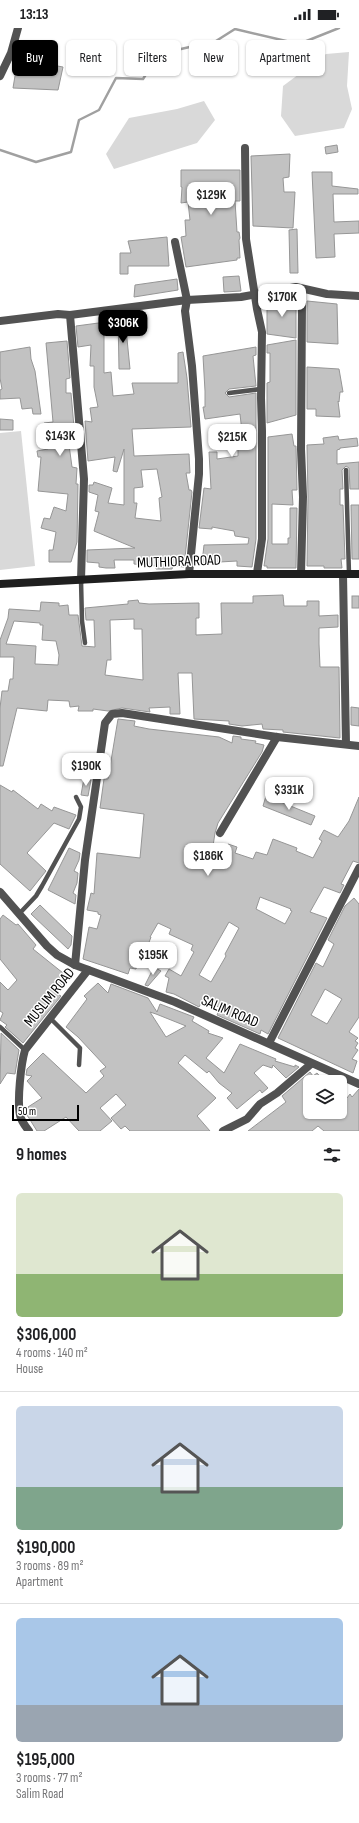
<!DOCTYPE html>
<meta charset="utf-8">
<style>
:root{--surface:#fff;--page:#f6f6f6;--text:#202124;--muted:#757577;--line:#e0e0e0;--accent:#000}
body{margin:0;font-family:"Sofia Sans Condensed",sans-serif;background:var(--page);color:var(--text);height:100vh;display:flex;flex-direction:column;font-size:15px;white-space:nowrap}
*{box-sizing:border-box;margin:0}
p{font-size:13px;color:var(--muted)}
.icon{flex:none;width:22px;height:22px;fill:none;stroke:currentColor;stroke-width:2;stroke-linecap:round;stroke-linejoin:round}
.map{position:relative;height:1103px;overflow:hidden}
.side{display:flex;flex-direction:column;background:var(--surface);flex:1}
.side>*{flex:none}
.banner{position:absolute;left:12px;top:12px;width:335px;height:36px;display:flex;gap:8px}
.tools{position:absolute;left:303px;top:1047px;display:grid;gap:8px}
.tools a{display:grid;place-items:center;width:44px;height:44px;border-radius:6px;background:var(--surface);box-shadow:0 1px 3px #0004;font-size:20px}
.scale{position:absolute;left:12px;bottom:10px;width:67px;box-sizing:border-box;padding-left:4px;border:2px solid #000;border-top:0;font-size:11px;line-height:14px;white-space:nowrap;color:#000;-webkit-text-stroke:3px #fff;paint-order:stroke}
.price{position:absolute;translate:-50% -34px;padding:0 9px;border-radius:8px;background:#fff;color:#222;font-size:13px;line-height:26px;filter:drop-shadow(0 1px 2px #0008)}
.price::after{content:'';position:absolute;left:50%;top:24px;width:12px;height:9px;margin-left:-6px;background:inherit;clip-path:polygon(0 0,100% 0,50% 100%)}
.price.current{background:var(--accent);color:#fff}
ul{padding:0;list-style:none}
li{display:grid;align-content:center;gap:8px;height:212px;padding:0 16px}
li+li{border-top:1px solid var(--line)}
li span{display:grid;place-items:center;height:124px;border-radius:6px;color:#555}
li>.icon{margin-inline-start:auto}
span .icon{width:72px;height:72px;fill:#fffc;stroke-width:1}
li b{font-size:17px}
h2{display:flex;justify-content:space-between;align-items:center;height:48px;padding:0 16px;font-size:17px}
.tag{padding:0 14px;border-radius:6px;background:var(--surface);box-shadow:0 1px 3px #0004;font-size:14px;line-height:36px}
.tag.current{background:var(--accent);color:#fff}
.status{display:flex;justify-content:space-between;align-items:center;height:28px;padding:0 20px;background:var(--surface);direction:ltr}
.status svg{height:11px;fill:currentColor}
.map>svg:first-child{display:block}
</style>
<div class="status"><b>13:13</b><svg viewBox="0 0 49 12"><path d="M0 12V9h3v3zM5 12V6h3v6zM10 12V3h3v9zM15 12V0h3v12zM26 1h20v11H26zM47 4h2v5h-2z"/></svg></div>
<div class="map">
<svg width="359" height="1103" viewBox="0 0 359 1103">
<rect width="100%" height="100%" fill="#fff"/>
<g fill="#d9d9d9">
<path d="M349 24 347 58 352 81 344 100 295 108 281 88 283 58 326 26Z"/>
<path d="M204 73 215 92 197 115 114 141 106 126 129 90 177 81Z"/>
<path d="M21 403 35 538 0 542V405Z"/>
</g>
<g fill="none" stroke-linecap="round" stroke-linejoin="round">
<path stroke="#a0a0a0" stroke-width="2.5" d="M0 122 36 134 71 124 79 92 99 82 116 50 143 51 159 26 216 13 235 1 299 16 339 0"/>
</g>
<g fill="#c2c2c2" stroke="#969696" fill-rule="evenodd">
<path d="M52 37 63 39 58 62 13 60 16 42 51 44Z"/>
<path d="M337 117 338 124 326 126 325 119Z"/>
<path d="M290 126 289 149 283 150 284 164H295L293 200 253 198 251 128Z"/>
<path d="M181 142H240V173H235L237 204H239L240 210 239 212 240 230H237V232L186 239 181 209 186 208 185 192H190L188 174 181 175 182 159H181Z"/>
<path d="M312 144H332V158L358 161V166H333L334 194 359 193V205L334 206 335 229 316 230Z"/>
<path d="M297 201 298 245H290L289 202Z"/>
<path d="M167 209 169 238H128V246H120V225H131L128 213Z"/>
<path d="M239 248 241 263 224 264 223 249Z"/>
<path d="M177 251 178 262 134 269 135 257Z"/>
<path d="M299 267 296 274V310L267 306V276Z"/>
<path d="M307 273 337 276 338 316 307 314Z"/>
<path d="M118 286H123L125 291 130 341H119Z"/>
<path d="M106 294V302L104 303V345L111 344 113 368 134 366 132 355H178V325L183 324 187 350 191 399 132 401 134 428 189 426 190 445H186L189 462H191L192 464 184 539 173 538 172 541H156V538L134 536V532H114L115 540H106L99 539V535L87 534V522L135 520 94 503 99 484 95 483 98 467 89 464V457H93L94 454 112 460 108 475 124 477V421L117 444 113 443 115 429 88 433 85 393 92 394 90 380 98 379 94 359V338H90L91 317 78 319 76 298ZM157 441 162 469 159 470 161 493 135 490 137 475H134V460L143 459 141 442Z"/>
<path d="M296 312V387L267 395V355L270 354V325H267V317Z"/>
<path d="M67 313 70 350 66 351V365H71L75 410H70L71 417H69L72 439 77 440 76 456H78L77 514 71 534H49V522H53L56 504 41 500 44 490 50 491 54 479 66 483 68 466 38 463 41 429H38L37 423 48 421 44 395 53 394 46 315Z"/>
<path d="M30 319 31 331 35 343 41 386H33L32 380 22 381 20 370 0 371V362L2 361 0 350V324Z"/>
<path d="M256 319V327L253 328 256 358 229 361 225 365 229 369 256 365V511L252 539 237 538V533L202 535 204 517 248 516 249 510 235 508 234 503 212 499V501L199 500 204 460 211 461 209 424H217V431L238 428V413H243L240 386 205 391 203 379H205V363L203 328Z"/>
<path d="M307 339 339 341 343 364H340L339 374 338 373 340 389 316 388V381H307Z"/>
<path d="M0 391 13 392V402H0Z"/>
<path d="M292 406 294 418H296L297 462H292L293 477 272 476V516H288V510H290V480H297L296 540H267V538H264L268 511V409Z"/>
<path d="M338 408 339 412 357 410 358 418 340 420V421L337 422V436L359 434V461H350L349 440 346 438 342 442 343 461H340V477H343L345 531H341L342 540H324V538H307L308 469 307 417 324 416 323 410Z"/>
<path d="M351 477H359V531H352Z"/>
<path d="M283 567 284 578H307V573H319V588L338 587V599L319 600V616L320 639H339L340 710 283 704V702L263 701 262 696 242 698 229 696V693L194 691 192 645H178L180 686H170V679L149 680 150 684 122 680 108 683 93 681V683H78L79 678 70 679 69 673 48 672 47 683 17 680 3 738H0V680L2 663H8L10 651H13L14 629H0V612L8 590 9 581 40 583 41 574 59 575V578L68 577 69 587H78L82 618 95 619 94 592H86L85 580 128 576V573L138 572 139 575 149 576 199 575V590H196V607L222 606 221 575H253V568ZM134 591V601H142L143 652 105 647 107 632H111L110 592ZM14 593 40 595V597H43L42 612 56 613 59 627 58 637 35 636 36 618 6 616Z"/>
<rect x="352" y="568" width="7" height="12"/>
<path d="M351 679 359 680V698L351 697Z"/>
<path d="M118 691 135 693 134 698 149 701 219 709 232 715 233 708 241 709V711L256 713 255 715 264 717 262 724 218 795 215 805 213 818 227 822 228 816 237 819 235 825 253 831 256 824 267 827 273 811 297 820 296 823 313 830 322 813 319 811 324 802 338 809 349 793 359 769V835L353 833 341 856 344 857 340 865 324 859 310 884 327 890 268 1006 261 1002 260 1006 217 987 220 980 204 970 199 979 174 966 166 964 169 950 165 948 169 941 181 948 194 924 191 922 193 917 169 906 171 901 158 895 150 909H151L145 925 141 923 136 941 130 940 128 946 83 931 89 899 97 901 101 887 98 886V884L87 882 91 865 94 866 97 825 140 830 144 786 100 780 104 751H108ZM260 869 291 881 290 882 292 883 285 896 256 881ZM229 894 239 900 225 926 226 928 211 954 199 947Z"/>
<path d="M84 750 91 752 88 768 81 767Z"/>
<path d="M0 757 12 764 13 762 38 781 41 776 52 783 54 779 76 787 69 801 54 795 27 825 46 843 30 863 0 836Z"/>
<path d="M266 768 315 788 311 797 263 778Z"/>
<path d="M69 820 80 825 79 832 74 843 78 845 77 855 73 865 76 867 75 876 48 862Z"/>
<path d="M354 870 359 876V989L349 1004 358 1010 355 1013 358 1015 355 1020 358 1022 352 1031 357 1033 353 1045 278 1010 316 935 323 939 334 916 328 912 345 878ZM325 961 342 971 327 996 311 987Z"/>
<path d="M40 877 72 908 71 917 68 921 31 886Z"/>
<path d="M3 887 16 897 18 896 36 917 33 921 63 945 57 953 62 957 56 965 61 968 23 1015 5 999 7 997 0 992 3 985 0 983V954L8 962 17 952 0 931V891Z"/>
<path d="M154 939 161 943 148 958 145 957Z"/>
<path d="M98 955 108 965 111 956 148 970 157 984 160 976 194 989 192 993 209 1003 208 1005 223 1010 206 1030 224 1045 240 1016 276 1031 275 1033 295 1039V1037L299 1039 286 1050 273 1037 272 1040 263 1037 254 1045 268 1060 262 1065 260 1062 237 1081 227 1070 232 1065 219 1055 209 1043 207 1045 185 1027 178 1035 216 1070 197 1088 210 1103H130L125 1098 121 1101 111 1090 126 1077 116 1066 100 1080 112 1093 100 1103H79L66 1089 44 1103H37L27 1087 31 1084 28 1079 42 1070 27 1053 32 1048 26 1047 27 1041 43 1025 86 1065 104 1048 100 1043 106 1039 78 1009 66 999 87 971 84 968ZM150 984 156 986 186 998 166 1009Z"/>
<path d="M1 1005 19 1022 15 1046 7 1045 0 1056Z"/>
<path d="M310 1044 313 1048 317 1045 325 1054H310V1084H340V1062L347 1070 350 1066 352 1069 359 1061V1103H324L318 1098 312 1103H248L286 1074 282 1068Z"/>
</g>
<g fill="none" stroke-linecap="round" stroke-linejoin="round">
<g stroke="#525252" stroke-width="4.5">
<path d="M229 365 261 361"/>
<path d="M346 442 349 546"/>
<path d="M81 552 82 593 85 615"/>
<path d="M19 886 36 868 42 858 79 791 81 779 76 769"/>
<path d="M50 990 80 1020 79 1037"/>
<path d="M0 999 25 1022"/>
</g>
<g stroke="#525252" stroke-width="8">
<path d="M0 48 11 25 18 0"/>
<path d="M245 120 246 211 257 281 262 304 261 370 262 403V511L257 545"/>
<path d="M175 214 187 272 185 283 192 338 199 431V446L189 546"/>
<path d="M70 287 84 451 81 552"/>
<path d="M0 293 58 286 70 287 187 272 241 269 296 259 327 266 359 268"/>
<path d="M301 546 303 469 301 421 302 274"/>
<path d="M343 546 346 716"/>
<path d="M220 805 277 709"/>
<path d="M0 864 47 918 57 927 75 937 175 974 359 1056"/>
<path d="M75 937 85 832 105 695 112 686 122 685 277 709 359 718"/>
<path d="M269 1015 359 840"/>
<path d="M29 1103C25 1098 21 1093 20 1087 17 1072 21 1036 25 1022L88 942"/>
<path d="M223 1103 247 1091 260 1076 277 1065 311 1036"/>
</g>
<path stroke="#1f1f1f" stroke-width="8" d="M0 556 189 546H359"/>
</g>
<g text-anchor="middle" stroke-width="3" stroke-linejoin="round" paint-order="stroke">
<g font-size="15" fill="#000" stroke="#fff">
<text transform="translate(179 533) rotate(-2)" y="5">MUTHIORA ROAD</text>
<text transform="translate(49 969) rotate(-51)" y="5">MUSLIM ROAD</text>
<text transform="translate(230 983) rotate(23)" y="5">SALIM ROAD</text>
</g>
</g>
</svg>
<div class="tools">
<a><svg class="icon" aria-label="layers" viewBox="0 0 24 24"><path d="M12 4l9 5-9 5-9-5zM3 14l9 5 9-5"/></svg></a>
</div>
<div class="scale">50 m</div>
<b class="price" style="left:211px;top:188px">$129K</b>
<b class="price" style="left:282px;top:290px">$170K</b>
<b class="price current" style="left:123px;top:316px">$306K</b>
<b class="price" style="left:60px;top:429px">$143K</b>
<b class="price" style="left:232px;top:430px">$215K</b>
<b class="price" style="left:86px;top:759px">$190K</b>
<b class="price" style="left:289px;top:783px">$331K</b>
<b class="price" style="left:208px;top:849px">$186K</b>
<b class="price" style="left:153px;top:948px">$195K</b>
<div class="banner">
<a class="tag current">Buy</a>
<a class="tag">Rent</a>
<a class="tag">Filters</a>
<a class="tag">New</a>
<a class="tag">Apartment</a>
</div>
</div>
<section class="side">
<h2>9 homes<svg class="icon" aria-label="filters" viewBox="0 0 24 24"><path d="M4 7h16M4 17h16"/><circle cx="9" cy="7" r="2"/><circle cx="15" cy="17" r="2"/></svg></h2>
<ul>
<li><span style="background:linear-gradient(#dfe7d0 65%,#8fb573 0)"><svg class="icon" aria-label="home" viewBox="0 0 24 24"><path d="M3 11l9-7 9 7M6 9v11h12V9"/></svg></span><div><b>$306,000</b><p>4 rooms · 140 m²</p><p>House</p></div></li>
<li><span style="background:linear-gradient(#c9d6e8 65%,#7fa58c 0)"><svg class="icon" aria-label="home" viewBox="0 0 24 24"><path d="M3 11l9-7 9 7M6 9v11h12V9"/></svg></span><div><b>$190,000</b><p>3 rooms · 89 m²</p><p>Apartment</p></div></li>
<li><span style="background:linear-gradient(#a9c7e8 70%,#9aa5b1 0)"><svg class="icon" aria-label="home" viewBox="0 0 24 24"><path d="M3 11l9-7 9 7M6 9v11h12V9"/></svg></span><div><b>$195,000</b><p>3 rooms · 77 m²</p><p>Salim Road</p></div></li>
</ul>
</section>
